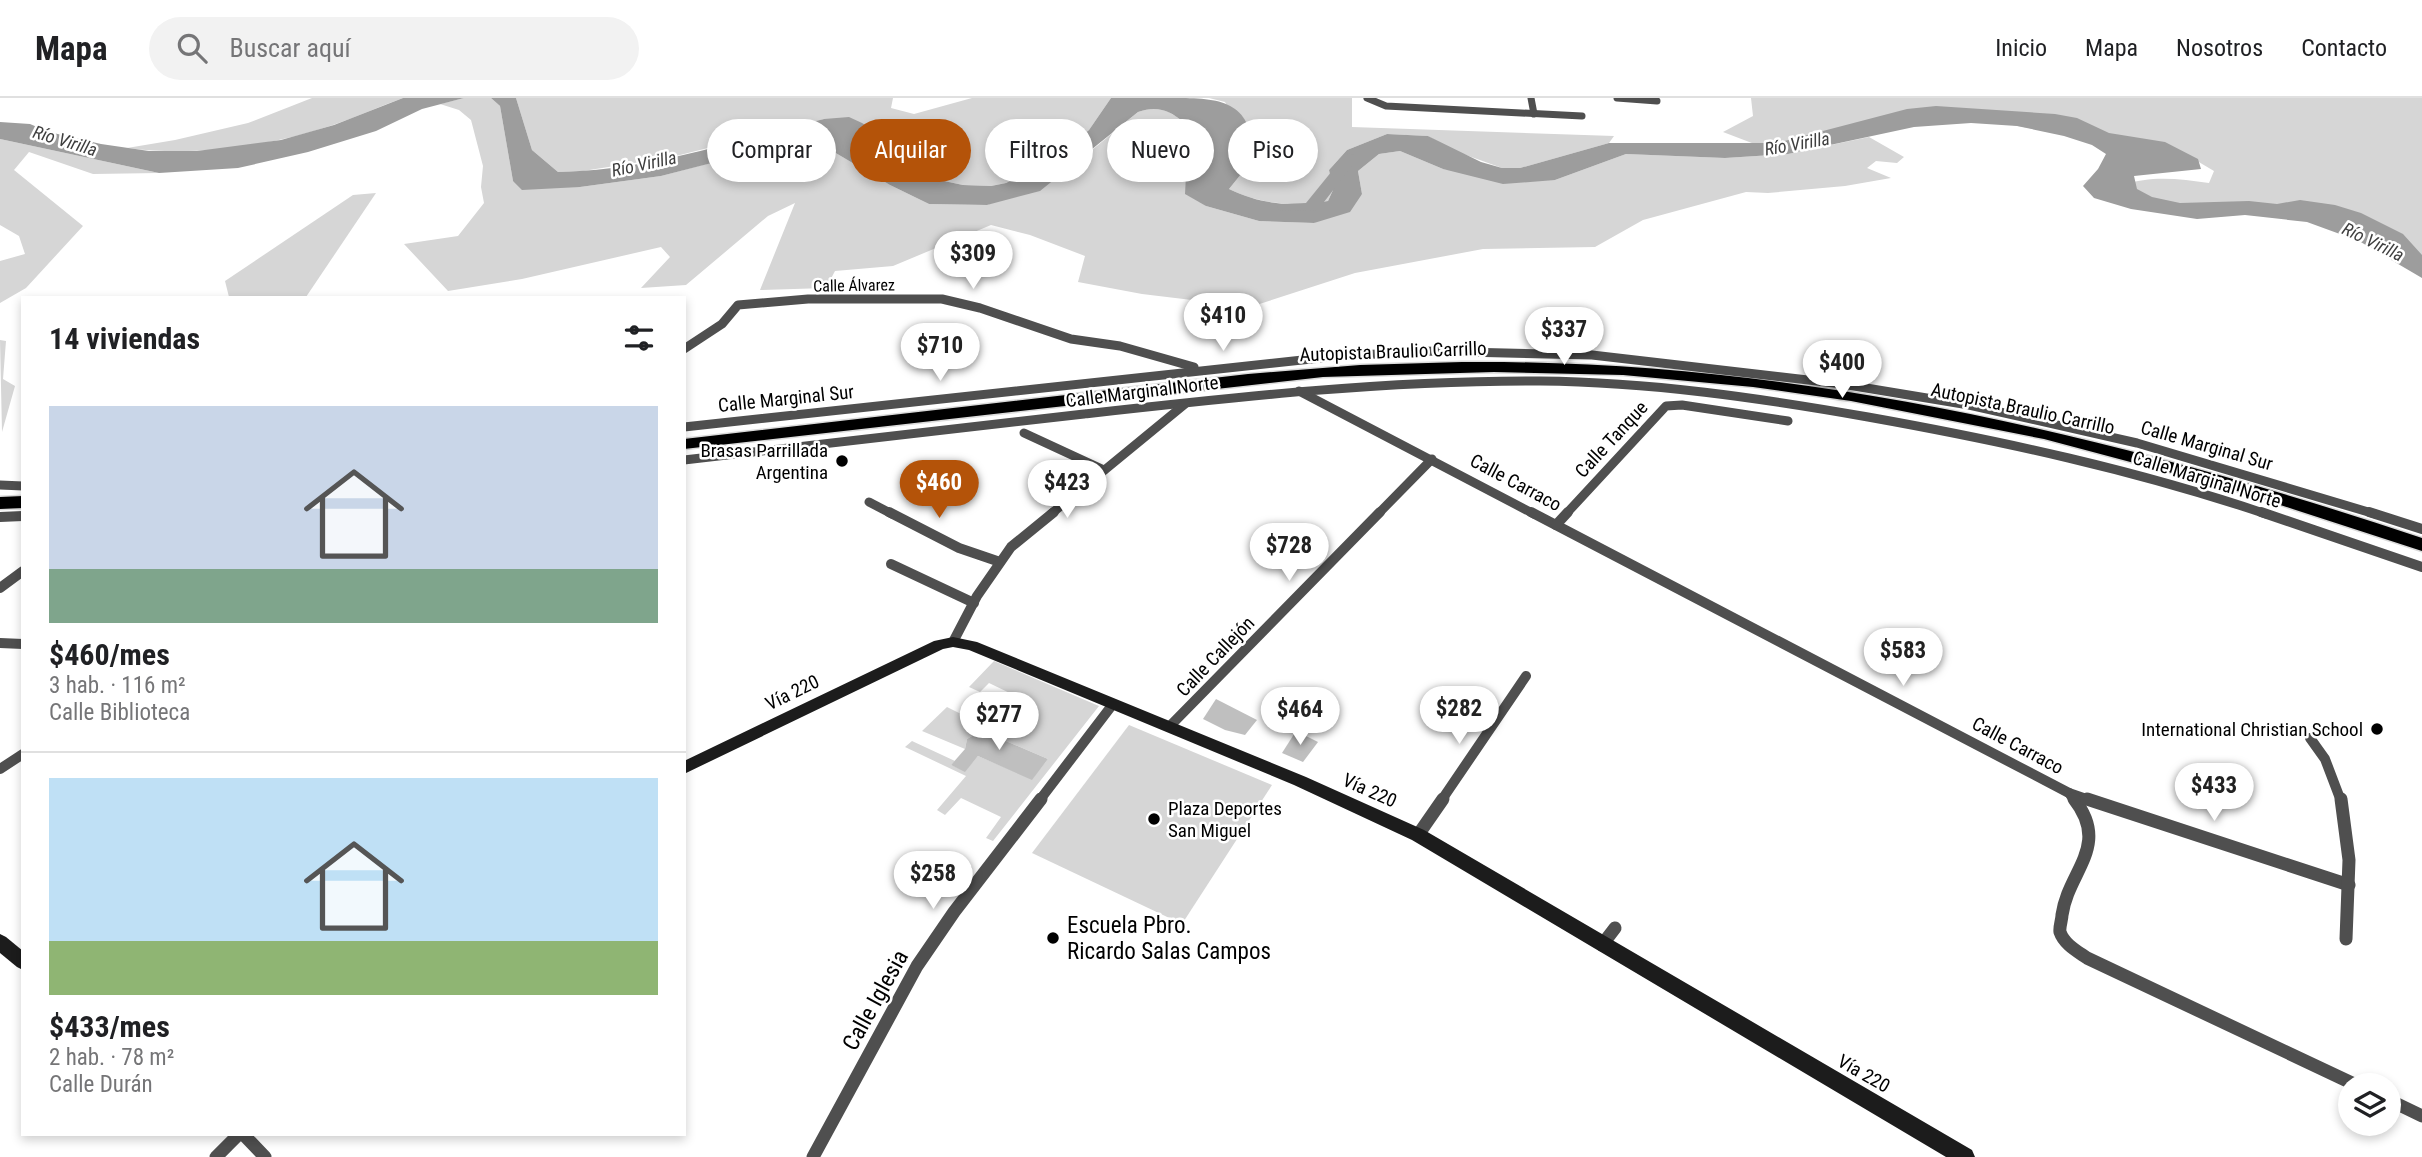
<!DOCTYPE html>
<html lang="es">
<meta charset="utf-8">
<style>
:root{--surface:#fff;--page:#f2f2f2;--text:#202124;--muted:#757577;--line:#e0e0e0;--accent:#b45309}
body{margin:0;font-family:"Roboto Condensed",sans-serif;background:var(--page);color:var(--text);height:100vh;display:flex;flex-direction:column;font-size:26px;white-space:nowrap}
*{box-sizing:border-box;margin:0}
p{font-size:23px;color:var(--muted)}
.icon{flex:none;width:38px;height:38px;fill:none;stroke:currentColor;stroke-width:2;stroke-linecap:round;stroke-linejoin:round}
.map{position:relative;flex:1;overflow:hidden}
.side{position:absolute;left:21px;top:198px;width:665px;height:840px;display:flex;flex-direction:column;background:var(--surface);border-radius:0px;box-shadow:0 4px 10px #0003}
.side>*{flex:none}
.banner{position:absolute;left:707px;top:21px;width:665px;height:63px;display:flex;gap:14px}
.controls{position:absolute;left:2338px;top:975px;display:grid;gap:14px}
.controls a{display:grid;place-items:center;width:63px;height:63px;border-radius:50%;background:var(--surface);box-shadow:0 4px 10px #0003;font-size:35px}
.price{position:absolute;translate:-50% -60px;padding:0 16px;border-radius:24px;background:#fff;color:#222;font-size:23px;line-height:46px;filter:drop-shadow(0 2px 4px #0008)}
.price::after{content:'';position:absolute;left:50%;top:42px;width:21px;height:16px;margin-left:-10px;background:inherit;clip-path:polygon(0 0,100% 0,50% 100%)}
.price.current{background:var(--accent);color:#fff}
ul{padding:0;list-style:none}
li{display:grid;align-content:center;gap:14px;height:371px;padding:0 28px}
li+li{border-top:2px solid var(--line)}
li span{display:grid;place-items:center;height:217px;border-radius:0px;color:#555}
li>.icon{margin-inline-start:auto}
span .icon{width:126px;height:126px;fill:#fffc;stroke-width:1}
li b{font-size:30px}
h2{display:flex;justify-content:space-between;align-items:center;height:84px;padding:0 28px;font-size:30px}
.tag{padding:0 24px;border-radius:32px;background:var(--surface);box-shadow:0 4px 10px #0003;font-size:24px;line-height:63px}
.tag.current{background:var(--accent);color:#fff}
header{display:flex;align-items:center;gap:42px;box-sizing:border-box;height:98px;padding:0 35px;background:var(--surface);border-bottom:2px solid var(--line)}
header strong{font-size:33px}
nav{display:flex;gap:38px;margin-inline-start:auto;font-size:24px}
.search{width:490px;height:63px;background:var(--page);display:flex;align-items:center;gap:18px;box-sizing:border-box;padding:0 24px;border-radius:38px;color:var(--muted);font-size:26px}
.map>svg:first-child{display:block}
</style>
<header>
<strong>Mapa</strong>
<div class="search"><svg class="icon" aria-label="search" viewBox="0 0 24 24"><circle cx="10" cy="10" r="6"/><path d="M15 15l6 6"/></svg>Buscar aquí</div>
<nav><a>Inicio</a><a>Mapa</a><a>Nosotros</a><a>Contacto</a></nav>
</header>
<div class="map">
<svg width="2422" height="1059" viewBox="0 0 2422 1059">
<rect width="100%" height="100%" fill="#fff"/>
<g fill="#d6d6d6">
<path d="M312 0H403C380 8 357 19 333 27 268 49 195 59 127 50L175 42 248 25Z"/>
<path d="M464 0H491L500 8 513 83 580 89 661 78 774 48 806 46 834 54 890 87 929 106 987 107 1069 71 1138 14C1171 2 1187 28 1206 50L1186 77 1206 108 1259 123 1314 125 1362 96 1358 73 1379 56 1400 53 1443 71 1555 82 1626 56 1725 60 1788 56 1869 39 1904 59 1897 65 1876 63 1867 70 1891 80 1845 88 1768 95 1746 94 1643 122 1595 149 1483 151 1355 175 1250 209 1142 196 1078 184 1085 158 1030 137 991 127 893 168 835 173 826 190 760 192 795 105 768 118 686 187 641 190 670 159 661 149 522 181 448 193 404 146 458 138 484 105 481 89 483 68 471 22 459 12 440 6Z"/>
<path d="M516 0H893L891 10 914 16 972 0H1111L1089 32 1052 62 1006 85 991 88 963 87 930 80 906 68 894 45 824 21 672 59 583 73 558 74 532 52Z"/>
<path d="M1209 0H1352V29L1614 38 1609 45 1520 70H1502L1452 52 1428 38 1387 36 1347 52 1329 72 1333 92 1328 103C1292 108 1262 107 1229 91L1254 60 1225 4Z"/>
<path d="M1751 0H2422V167L2340 127 2164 106 2123 87C2152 77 2180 81 2209 85L2214 73 2192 60 1969 19 1765 50 1723 34 1753 18Z"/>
<path d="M0 41 159 75 93 76 29 54 14 72 83 128 26 190 0 205V163L25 156 19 138 0 127Z"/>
<path d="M376 95 306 199H229L225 183 353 97Z"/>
<path d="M0 242 6 243 3 281 15 288 2 334Z"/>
<path d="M994 563 1099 608 993 743 986 740 1001 719 961 700 945 717 937 712 966 678 905 649 912 643 955 663 951 667 965 673 978 658 1032 681 1048 661 994 638 1007 624 1000 620 1018 599 989 585 980 594 969 589Z"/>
<path d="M947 609 975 623 980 618 990 622 979 634 967 641 965 651 922 633Z"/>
<path d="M1129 627 1272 687 1182 826 1032 755Z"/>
</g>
<g fill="#9d9d9d">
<path d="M403 0H464L422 11 376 33 308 54 238 70 159 75 0 41V24L30 26 49 34 101 46 149 53H197L281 42 334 27Z"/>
<path d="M491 0H516L532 52 558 74C648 73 738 42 824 21L849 19 862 25 894 45 906 68 930 80 963 87 991 88 1006 85 1052 62 1089 32 1111 0C1133 0 1155 0 1177 0 1225 0 1252 5 1254 60L1229 91C1262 107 1293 109 1328 103L1333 92 1329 72 1347 52 1387 36 1428 38 1481 64 1502 70H1520L1609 45H1777L1907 11 1936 8 2055 16 2077 20 2109 35 2165 44 2198 61 2201 71 2134 78 2137 91 2152 99 2180 105 2249 103 2277 106 2300 102 2335 107 2361 115 2403 136 2422 157V180L2359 143 2307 124 2245 117 2197 121 2131 111 2094 100 2083 88 2098 71 2106 56 2092 47 2064 38 2017 28 1971 25 1914 29 1788 56 1725 60 1626 56 1555 82 1503 86 1443 71 1400 53 1379 56 1358 73 1362 96 1350 114 1314 125 1259 123 1206 108 1185 96 1186 77 1206 50C1187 27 1170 2 1138 14L1040 93 987 107 929 106 890 87 834 54 806 46 774 49 661 78 580 89 522 92 513 83 500 8Z"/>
</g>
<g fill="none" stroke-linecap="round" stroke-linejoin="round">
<path fill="#9d9d9d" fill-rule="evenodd" d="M1350 55 1358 60 1317 113 1279 112 1277 109 1279 106 1306 105 1345 57Z"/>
</g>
<g fill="#bfbfbf">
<path d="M1216 601 1257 622 1245 637 1225 632 1203 621Z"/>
<path d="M994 618 1007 623 994 638 1048 661 1032 682 978 658 965 674 951 667 965 651 967 641 979 634Z"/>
<path d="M1296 633 1318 644 1303 664 1282 655Z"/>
<path d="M955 761 972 769 962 784 942 776Z"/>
</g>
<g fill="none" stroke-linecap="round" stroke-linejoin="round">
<g stroke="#dbdbdb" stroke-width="3">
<g id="highway">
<path d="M1462 264C1792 261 2111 336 2422 440V453L2228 390 2044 341 1851 303 1753 289 1623 277 1494 274 1323 279 684 351V341L1248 276 1360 267Z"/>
<path d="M23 398V410L0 411V399Z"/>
</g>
</g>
<g stroke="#4f4f4f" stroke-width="7">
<path d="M1367 0 1386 8 1582 18"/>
<path d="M1531 0 1534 16"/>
<path d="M1617 0 1657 3"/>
</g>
<g stroke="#4f4f4f" stroke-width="9">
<path d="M684 251 722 226 738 207 808 201H942L980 210 1071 241 1120 248 1194 269"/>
<path d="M1299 293 1534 416"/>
<path d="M684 329 1330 259 1423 253 1592 257 1842 286 1969 307 2137 345 2375 416"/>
<path d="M1024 335 1104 372"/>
<path d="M684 362C817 347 950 331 1084 316 1236 299 1387 282 1540 283 1650 284 1760 300 1868 319 2002 343 2136 372 2266 416"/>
<path d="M0 387 23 388"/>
<path d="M869 404 892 416"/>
<path d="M1051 416 1185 306"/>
<path d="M1378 416 1432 361"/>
<path d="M1566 416 1666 308 1682 307 1788 323"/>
</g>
<g stroke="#4f4f4f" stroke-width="10">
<path d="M889 414 959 450 1000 464"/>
<path d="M1531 414 2069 695 2075 703"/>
<path d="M2261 414 2422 469"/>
<path d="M2369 414 2422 431"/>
<path d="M0 419 23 418"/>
<path d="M1556 427 1568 414"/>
<path d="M891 466 974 505"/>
<path d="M0 490 23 473"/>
<path d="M953 544 977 498 1011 449 1054 414"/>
<path d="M0 545 23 546"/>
<path d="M1169 629 1380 414"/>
<path d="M2310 640 2325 661 2341 703"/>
<path d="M0 671 23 656"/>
<path d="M2069 695 2092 703"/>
<path d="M1039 703 1113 606"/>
<path d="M1441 703 1526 578"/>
</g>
<g stroke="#4f4f4f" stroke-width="13">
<path d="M2074 701C2111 748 2068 773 2062 817 2062 822 2059 829 2060 834 2064 846 2077 853 2087 860L2356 987"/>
<path d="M2087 701 2349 787"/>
<path d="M2341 701 2349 762 2346 841"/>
<path d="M1418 737 1443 701"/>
<path d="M1602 847 1615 830"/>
<path d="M2389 1002 2422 1018"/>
<path d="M243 1036 265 1059"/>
<path d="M216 1059 239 1036"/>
<path d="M813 1059 917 868 954 814 1041 701"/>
</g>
<g fill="#1c1c1c" fill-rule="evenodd">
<path d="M953 539 977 544 1306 679 1424 732 1972 1052 1975 1059H1946L1412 742 1294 687 969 552 953 549 943 551 684 676V663L934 543Z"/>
<path d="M0 836 6 839 23 853V872L17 869 0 855Z"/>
</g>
<use href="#highway" fill="#000" fill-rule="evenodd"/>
</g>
<g fill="#000" stroke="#fff" stroke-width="2.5">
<circle cx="842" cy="363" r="7"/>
<circle cx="2377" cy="631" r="7"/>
<circle cx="1154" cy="721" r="7"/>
<circle cx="1053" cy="840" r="7"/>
</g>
<g text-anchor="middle" stroke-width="5" stroke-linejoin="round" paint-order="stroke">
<g font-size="16" fill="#000" stroke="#fff">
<text transform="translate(854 187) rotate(-1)" y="6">Calle Álvarez</text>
</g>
<g font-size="18" font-style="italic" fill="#3e3e3e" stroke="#fff">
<text transform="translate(65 43) rotate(17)" y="6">Río Virilla</text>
<text transform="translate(1797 46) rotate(-10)" y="6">Río Virilla</text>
<text transform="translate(644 66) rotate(-12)" y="6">Río Virilla</text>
<text transform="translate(2373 144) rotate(26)" y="6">Río Virilla</text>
</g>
<g font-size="19" fill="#000" stroke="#fff">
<text transform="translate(1393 253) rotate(-2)" y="7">Autopista Braulio Carrillo</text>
<text transform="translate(1142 293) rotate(-7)" y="7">Calle Marginal Norte</text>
<text transform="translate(786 300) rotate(-6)" y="7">Calle Marginal Sur</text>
<text transform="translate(2023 310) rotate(12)" y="7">Autopista Braulio Carrillo</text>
<text transform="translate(1611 341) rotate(-47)" y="7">Calle Tanque</text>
<text transform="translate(2207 347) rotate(16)" y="7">Calle Marginal Sur</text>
<text transform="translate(2207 381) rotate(17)" y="7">Calle Marginal Norte</text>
<text transform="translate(1516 384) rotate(28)" y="7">Calle Carraco</text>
<text transform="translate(1215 558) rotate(-46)" y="7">Calle Callejón</text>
<text transform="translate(792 594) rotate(-26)" y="7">Vía 220</text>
<text transform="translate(2018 647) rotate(28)" y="7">Calle Carraco</text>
<text transform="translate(1370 692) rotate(24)" y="7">Vía 220</text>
<text transform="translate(1864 975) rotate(30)" y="7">Vía 220</text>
</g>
<g font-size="19" fill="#000" stroke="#fff" text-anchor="end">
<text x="828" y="359">Brasas Parrillada<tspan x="828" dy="22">Argentina</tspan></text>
<text x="2363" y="638">International Christian School</text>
<text x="1168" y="717" text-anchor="start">Plaza Deportes<tspan x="1168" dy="22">San Miguel</tspan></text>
</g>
<g font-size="23" fill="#000" stroke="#fff" text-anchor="start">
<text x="1067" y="835">Escuela Pbro.<tspan x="1067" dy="26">Ricardo Salas Campos</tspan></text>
</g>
<g font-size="23" fill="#000" stroke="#fff">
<text transform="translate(875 902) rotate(-61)" y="8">Calle Iglesia</text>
</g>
</g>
</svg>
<div class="controls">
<a><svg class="icon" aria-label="layers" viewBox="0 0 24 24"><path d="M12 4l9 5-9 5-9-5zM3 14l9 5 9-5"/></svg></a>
</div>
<b class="price" style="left:973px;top:193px">$309</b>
<b class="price" style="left:1223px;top:255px">$410</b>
<b class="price" style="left:1564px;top:269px">$337</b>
<b class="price" style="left:940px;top:285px">$710</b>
<b class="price" style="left:1842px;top:302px">$400</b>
<b class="price current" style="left:939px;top:422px">$460</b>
<b class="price" style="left:1067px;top:422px">$423</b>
<b class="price" style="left:1289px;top:485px">$728</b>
<b class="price" style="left:1903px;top:590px">$583</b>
<b class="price" style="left:1459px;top:648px">$282</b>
<b class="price" style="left:1300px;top:649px">$464</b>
<b class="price" style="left:999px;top:654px">$277</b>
<b class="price" style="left:2214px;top:725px">$433</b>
<b class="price" style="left:933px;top:813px">$258</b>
<div class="banner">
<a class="tag">Comprar</a>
<a class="tag current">Alquilar</a>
<a class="tag">Filtros</a>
<a class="tag">Nuevo</a>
<a class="tag">Piso</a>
</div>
<section class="side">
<h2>14 viviendas<svg class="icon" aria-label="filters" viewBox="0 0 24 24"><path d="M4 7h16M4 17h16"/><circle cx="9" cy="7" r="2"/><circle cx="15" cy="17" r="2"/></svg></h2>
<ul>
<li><span style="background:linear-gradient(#c9d6e8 75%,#7fa58c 0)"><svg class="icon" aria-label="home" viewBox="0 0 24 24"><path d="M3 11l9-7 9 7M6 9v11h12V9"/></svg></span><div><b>$460/mes</b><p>3 hab. · 116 m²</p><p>Calle Biblioteca</p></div></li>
<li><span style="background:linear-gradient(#bfe0f5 75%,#8fb573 0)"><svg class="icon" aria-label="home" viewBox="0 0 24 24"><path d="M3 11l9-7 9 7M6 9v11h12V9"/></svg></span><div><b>$433/mes</b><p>2 hab. · 78 m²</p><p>Calle Durán</p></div></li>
</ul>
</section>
</div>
